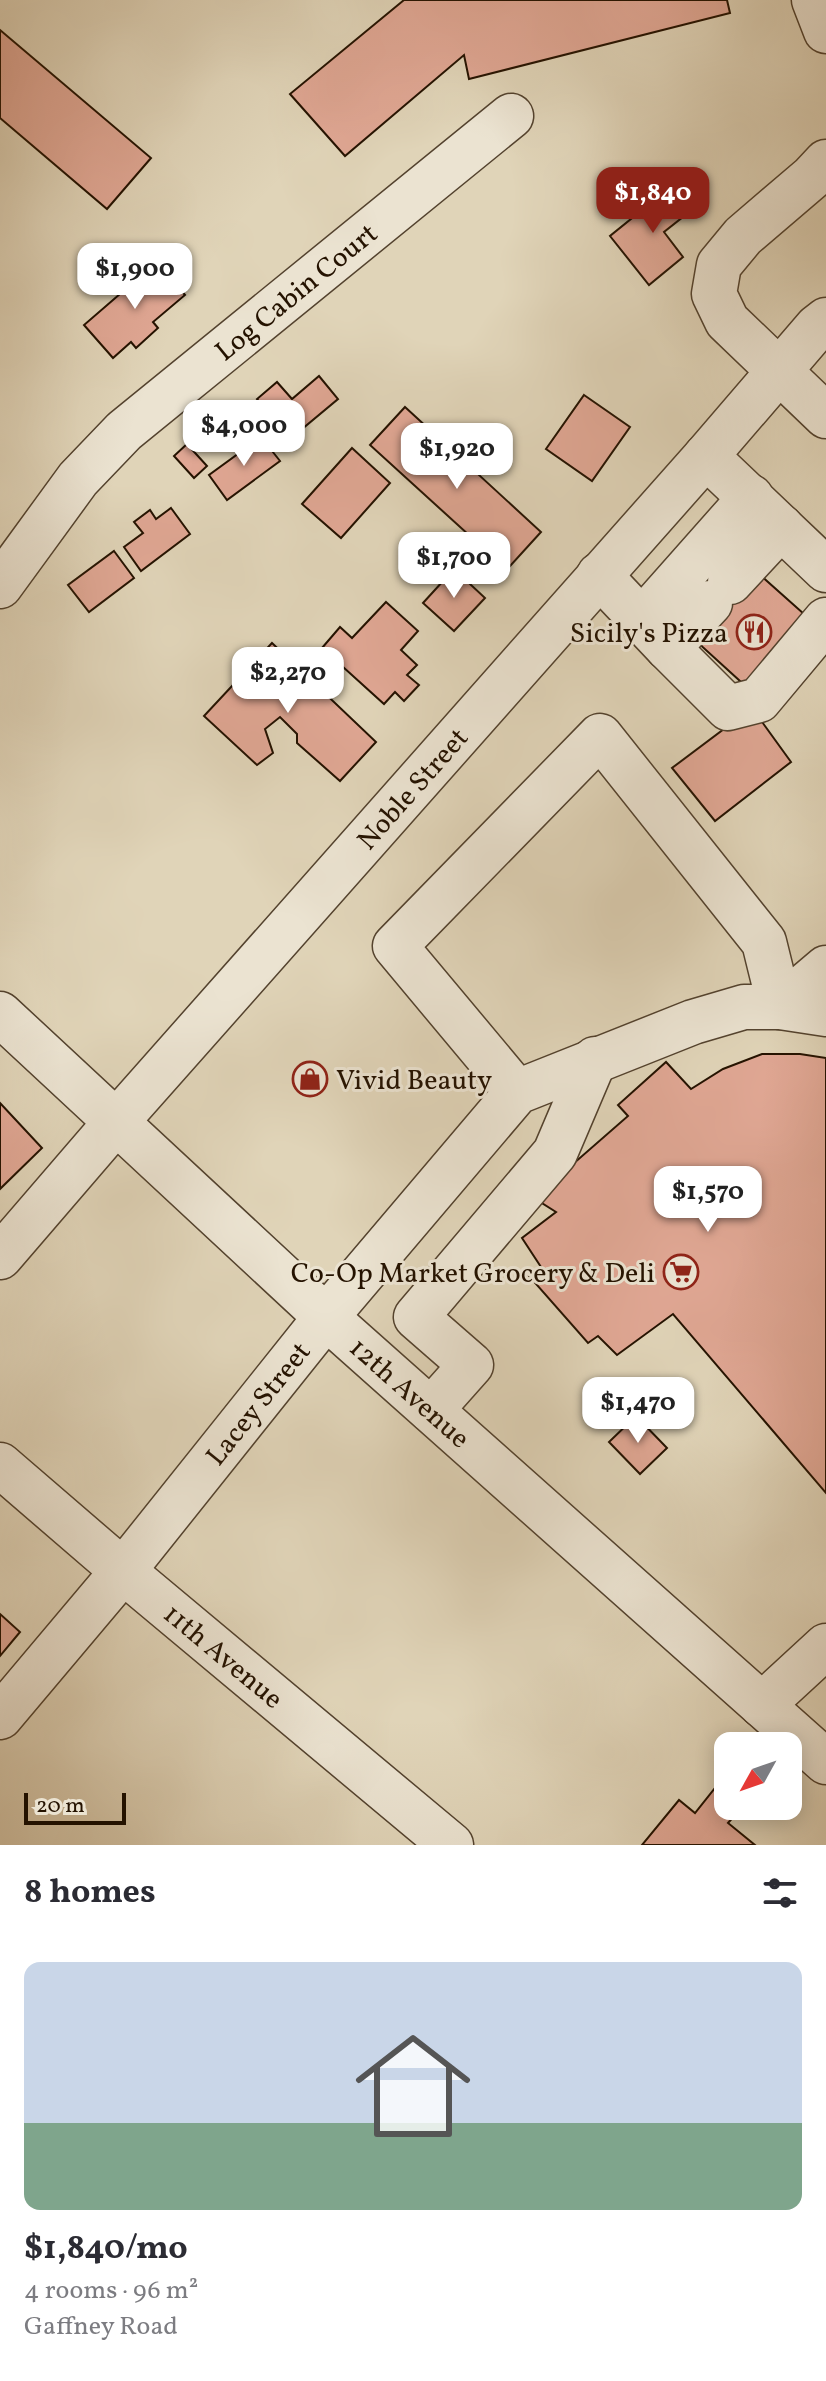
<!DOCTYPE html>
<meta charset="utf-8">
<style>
:root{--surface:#fff;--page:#f2f2f3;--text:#2b2b33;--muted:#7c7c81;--line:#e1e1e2;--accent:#8f2418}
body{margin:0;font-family:Vollkorn,serif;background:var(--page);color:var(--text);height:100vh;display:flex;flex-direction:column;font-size:30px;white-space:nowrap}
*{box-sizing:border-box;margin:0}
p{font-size:26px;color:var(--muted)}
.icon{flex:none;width:44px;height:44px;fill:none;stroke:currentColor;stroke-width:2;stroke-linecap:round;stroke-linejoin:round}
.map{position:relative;height:1845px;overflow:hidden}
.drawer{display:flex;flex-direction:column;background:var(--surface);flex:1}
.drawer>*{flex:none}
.needle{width:52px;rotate:230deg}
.controls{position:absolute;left:714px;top:1732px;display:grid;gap:16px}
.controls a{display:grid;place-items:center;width:88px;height:88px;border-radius:16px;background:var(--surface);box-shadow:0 4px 20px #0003;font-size:40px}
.scale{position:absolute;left:24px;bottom:20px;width:102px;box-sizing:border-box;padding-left:8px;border:4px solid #241200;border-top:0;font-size:22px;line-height:28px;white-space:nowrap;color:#241200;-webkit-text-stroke:6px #ebe3d1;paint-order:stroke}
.price{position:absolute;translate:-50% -68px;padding:0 18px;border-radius:16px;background:#fff;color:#222;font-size:26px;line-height:52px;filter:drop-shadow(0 2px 4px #0008)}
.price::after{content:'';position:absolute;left:50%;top:48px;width:24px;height:18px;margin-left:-12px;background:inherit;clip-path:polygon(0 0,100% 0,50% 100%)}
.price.current{background:var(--accent);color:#fff}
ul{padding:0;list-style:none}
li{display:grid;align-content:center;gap:16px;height:424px;padding:0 24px}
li+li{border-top:2px solid var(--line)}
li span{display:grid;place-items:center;height:248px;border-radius:16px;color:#555}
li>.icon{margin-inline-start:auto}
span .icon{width:144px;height:144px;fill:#fffc;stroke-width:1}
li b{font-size:34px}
h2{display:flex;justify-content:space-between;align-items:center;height:96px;padding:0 24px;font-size:34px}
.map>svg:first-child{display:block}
</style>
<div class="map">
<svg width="826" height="1845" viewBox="0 0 826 1845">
<rect width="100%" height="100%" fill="#e0d4b8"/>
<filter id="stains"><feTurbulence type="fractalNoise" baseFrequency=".0025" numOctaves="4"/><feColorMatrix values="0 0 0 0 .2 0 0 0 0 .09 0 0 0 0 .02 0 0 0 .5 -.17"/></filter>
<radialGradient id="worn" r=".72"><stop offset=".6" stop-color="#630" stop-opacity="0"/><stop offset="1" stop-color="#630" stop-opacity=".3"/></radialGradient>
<g fill="#e0a794" stroke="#241200" stroke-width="2">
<path d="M404 0H727L730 13 469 79 464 55 345 156 290 94Z"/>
<path d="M0 30 151 158 107 209 0 118Z"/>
<path d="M673 185 693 209 664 232 683 257 649 285 610 236Z"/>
<path d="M157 262 185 295 153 322 158 328 136 348 131 342 113 358 84 325Z"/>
<path d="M319 376 338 399 290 439 257 399 277 382 292 399Z"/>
<path d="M584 395 630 427 592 481 546 449Z"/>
<path d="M405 407 541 532 499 578 473 554 481 546 370 445Z"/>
<path d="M261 437 280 461 227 500 209 475Z"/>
<path d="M187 444 207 466 194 478 174 456Z"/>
<path d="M352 448 390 483 341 538 302 504Z"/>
<path d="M171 508 190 534 141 571 124 547 143 533 134 522 150 510 156 519Z"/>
<path d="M114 551 134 578 89 612 68 585Z"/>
<path d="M454 569 485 598 454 631 423 603Z"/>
<path d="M758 573 813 622 751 691 696 641Z"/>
<path d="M386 602 418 631 401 650 417 665 407 675 419 685 404 701 395 692 384 704 322 648 340 627 352 638Z"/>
<path d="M272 643 376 742 340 781 297 743V734L280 717 265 729 273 753 257 765 204 716Z"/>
<path d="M752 708 791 762 715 821 672 768Z"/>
<path d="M762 1054H800L826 1058V1493L673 1314 617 1355 598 1336 588 1343 529 1276 541 1267 522 1238 556 1212 534 1198 628 1116 618 1105 666 1062 691 1089 723 1069Z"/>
<path d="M0 1103 42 1148 0 1189Z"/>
<path d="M636 1416 667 1448 640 1474 609 1442Z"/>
<path d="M0 1614 20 1632 0 1656Z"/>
<path d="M719 1783 728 1791V1806H743L728 1823 755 1845H642L679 1800 695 1813Z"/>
</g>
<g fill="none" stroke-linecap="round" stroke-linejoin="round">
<g stroke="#53422e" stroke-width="47">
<g id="minor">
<path d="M814 0 826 31"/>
<path d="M826 162 812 177 743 236 719 265 714 294 727 321 826 416"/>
<path d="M706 456 826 570"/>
<path d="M599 575 668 648 728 708 759 700 826 620"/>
<path d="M730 582 781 527"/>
<path id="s1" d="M0 586 78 479 124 431 511 116"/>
<path d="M642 620 751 497"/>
<path d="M668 648 710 603"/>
<path d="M826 968 780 1007 826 1014"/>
<path id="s2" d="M0 1014 326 1317 826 1762"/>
<path id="s3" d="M0 1257 117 1121 706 456 817 327 826 320"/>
<path d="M431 1410 471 1365 416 1317 555 1153 595 1059"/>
<path id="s4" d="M0 1465 123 1571 451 1845"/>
<path d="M762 1705 826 1646"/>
<path id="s5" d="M0 1717 123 1571 326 1317 517 1092 693 1022 744 1007H780L764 942 600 736 395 946 517 1092"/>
</g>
</g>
<use href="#minor" stroke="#ebe3d1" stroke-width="44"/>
</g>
<defs>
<g id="restaurant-ring" transform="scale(1.8)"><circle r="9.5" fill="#ebe3d1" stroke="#8f2418" stroke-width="1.5"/><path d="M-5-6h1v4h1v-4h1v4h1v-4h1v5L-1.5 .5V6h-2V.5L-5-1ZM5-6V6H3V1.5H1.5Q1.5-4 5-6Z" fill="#8f2418"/></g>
<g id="shop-ring" transform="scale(1.8)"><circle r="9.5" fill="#ebe3d1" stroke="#8f2418" stroke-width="1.5"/><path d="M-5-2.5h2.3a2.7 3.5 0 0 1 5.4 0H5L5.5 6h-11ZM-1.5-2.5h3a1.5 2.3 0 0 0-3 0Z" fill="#8f2418"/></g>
<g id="supermarket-ring" transform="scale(1.8)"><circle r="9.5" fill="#ebe3d1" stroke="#8f2418" stroke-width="1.5"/><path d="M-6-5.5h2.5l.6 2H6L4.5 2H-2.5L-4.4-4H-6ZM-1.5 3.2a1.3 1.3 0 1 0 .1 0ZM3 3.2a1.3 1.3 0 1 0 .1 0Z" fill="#8f2418"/></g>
</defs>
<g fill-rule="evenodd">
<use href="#restaurant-ring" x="754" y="632"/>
<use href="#shop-ring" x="310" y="1079"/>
<use href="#supermarket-ring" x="681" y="1272"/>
</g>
<g text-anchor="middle" stroke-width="6" stroke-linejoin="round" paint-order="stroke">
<g font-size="28" fill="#241200" stroke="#ebe3d1">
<text dy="10" stroke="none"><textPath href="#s1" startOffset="420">Log Cabin Court</textPath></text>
<text dy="10" stroke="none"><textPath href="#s3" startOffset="624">Noble Street</textPath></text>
<text dy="10" stroke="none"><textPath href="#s2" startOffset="558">12th Avenue</textPath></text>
<text dy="10" stroke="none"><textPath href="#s5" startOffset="406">Lacey Street</textPath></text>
<text dy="10" stroke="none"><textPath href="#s4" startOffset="294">11th Avenue</textPath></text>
</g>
<g font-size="28" fill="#241200" stroke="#ebe3d1" text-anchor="end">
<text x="728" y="642">Sicily's Pizza</text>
<text x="336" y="1089" text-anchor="start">Vivid Beauty</text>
<text x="655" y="1282">Co-Op Market Grocery &amp; Deli</text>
</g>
</g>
<rect width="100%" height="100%" filter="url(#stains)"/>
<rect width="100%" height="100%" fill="url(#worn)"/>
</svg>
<div class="controls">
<a><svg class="needle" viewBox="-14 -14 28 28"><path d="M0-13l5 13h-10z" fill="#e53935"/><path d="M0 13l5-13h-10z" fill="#7c7c81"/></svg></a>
</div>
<div class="scale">20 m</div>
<b class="price current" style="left:653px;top:235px">$1,840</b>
<b class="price" style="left:135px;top:311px">$1,900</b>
<b class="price" style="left:244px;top:468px">$4,000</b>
<b class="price" style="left:457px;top:491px">$1,920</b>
<b class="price" style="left:454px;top:600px">$1,700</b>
<b class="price" style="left:288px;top:715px">$2,270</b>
<b class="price" style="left:708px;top:1234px">$1,570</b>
<b class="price" style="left:638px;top:1445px">$1,470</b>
</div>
<section class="drawer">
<h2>8 homes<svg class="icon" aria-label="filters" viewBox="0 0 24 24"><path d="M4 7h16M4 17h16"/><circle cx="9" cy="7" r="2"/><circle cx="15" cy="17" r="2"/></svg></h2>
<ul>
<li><span style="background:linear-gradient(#c9d6e8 65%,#7fa58c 0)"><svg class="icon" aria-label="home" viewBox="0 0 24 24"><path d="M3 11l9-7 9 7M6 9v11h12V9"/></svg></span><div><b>$1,840/mo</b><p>4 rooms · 96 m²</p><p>Gaffney Road</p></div></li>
</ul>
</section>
